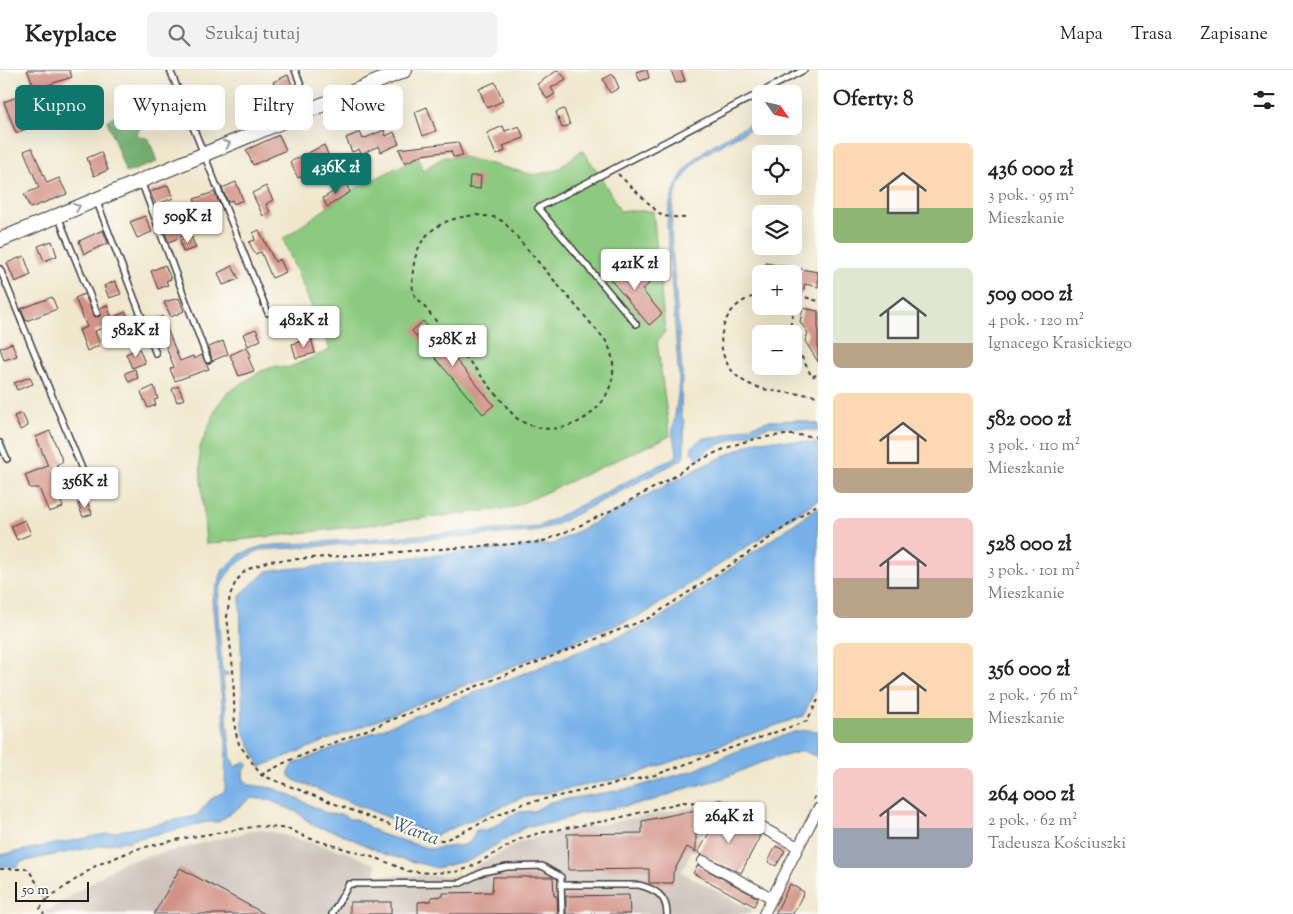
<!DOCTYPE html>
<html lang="pl">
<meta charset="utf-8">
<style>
:root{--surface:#fff;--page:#f2f2f2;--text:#222;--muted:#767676;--line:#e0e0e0;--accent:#0f766e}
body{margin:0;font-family:"Sorts Mill Goudy",serif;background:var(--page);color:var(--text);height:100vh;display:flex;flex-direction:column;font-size:19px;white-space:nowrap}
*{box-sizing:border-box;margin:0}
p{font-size:16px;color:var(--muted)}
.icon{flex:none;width:28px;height:28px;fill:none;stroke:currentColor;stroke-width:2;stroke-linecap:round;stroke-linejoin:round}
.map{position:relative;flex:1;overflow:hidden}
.side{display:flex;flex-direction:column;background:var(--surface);width:475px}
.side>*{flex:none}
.banner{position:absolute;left:15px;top:15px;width:475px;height:45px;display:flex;gap:10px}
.needle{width:32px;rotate:124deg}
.buttons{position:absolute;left:752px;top:15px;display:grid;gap:10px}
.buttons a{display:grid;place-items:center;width:50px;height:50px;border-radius:8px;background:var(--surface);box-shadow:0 5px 20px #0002;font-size:25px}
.scale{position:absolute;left:15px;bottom:12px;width:74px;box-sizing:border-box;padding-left:5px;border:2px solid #1c1c1c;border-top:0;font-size:14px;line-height:18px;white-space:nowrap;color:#1c1c1c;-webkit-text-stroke:4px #fdfcf7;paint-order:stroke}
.price{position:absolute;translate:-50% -42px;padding:0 11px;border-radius:5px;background:#fff;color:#222;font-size:16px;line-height:32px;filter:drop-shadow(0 1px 2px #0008)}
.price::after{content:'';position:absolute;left:50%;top:30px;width:15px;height:11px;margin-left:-8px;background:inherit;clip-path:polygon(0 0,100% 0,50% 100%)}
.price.selected{background:var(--accent);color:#fff}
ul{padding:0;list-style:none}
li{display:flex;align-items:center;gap:15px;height:125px;padding:0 15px}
li span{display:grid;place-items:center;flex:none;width:140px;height:100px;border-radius:8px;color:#555}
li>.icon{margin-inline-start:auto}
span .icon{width:60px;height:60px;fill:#fffc;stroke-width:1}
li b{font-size:21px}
h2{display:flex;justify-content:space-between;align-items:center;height:60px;padding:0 15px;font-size:21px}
.chip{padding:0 18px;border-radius:8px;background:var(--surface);box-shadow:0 5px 20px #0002;font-size:18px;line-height:45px}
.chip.selected{background:var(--accent);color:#fff}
header{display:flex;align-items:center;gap:30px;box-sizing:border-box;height:70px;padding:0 25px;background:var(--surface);border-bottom:1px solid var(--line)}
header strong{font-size:24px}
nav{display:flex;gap:28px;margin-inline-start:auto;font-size:18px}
.search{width:350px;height:45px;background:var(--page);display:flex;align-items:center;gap:12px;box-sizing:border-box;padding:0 18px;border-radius:8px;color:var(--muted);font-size:19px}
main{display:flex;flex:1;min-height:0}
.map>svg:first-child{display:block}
</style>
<header>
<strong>Keyplace</strong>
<div class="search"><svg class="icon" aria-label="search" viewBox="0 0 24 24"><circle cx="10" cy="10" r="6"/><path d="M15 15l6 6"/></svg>Szukaj tutaj</div>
<nav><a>Mapa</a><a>Trasa</a><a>Zapisane</a></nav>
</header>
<main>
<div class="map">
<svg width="818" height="844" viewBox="0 0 818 844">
<rect width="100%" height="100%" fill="#fdfcf7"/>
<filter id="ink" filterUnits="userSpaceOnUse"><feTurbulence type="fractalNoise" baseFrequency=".02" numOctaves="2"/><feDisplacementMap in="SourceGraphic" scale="10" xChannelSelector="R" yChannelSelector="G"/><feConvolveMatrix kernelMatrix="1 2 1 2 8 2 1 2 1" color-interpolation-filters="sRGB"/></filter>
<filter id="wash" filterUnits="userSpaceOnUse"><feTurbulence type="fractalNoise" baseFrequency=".0096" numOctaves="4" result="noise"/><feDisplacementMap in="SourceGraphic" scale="20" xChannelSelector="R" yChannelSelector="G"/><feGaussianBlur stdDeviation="1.12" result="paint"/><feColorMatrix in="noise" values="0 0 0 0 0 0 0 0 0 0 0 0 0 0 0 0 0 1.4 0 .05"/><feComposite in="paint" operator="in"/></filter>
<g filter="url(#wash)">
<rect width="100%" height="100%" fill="#f0e7cd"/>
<path fill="#cec2b9" d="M699 736 714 739 681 802 752 840 750 844H43L122 793 259 759 347 782 376 795V805L450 806 462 804 520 772 540 766Z"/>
<path fill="#8cca80" stroke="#54734e" d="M582 80 598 102 620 141H653L665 261 657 272 670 366 511 438 206 474 199 380 217 336 227 323 261 301 277 296 288 298 330 280 283 169 349 122 418 87 423 101 443 87H463L534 105 557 100Z"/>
<path fill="#71ae6e" stroke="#466545" d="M135 38 145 41 148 46 136 65 149 69 157 92 126 103 107 50 114 46 124 50 125 56H129L132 54 133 40Z"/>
<g fill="#77b1e8" stroke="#4a6682">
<path d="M761 48V53L705 84 694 94 679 114 673 132 671 162 682 301 681 345 684 351V386L681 390 555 455 532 462 260 480C201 509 221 539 221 593L223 601 229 604 223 607 231 688 235 697 245 691 248 694 243 703 244 710 250 715 272 718 288 724 326 743 341 744 349 749H356L380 764 431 779 464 775 471 771 476 760 490 759 517 742 534 741 550 732 633 718 695 700 737 681 794 662 808 660 818 661V687L803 681 762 692 724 708 684 719 649 732 578 744 555 753 527 756 473 789 437 798 384 784 337 762 314 756 297 742 269 730 251 728 219 752H207L131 770 127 773V771L114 773 20 792 18 797 0 796V785L196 746 211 729 225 721 226 673 212 529 223 500 241 484 262 476 538 457 677 386C678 376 671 368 673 359 675 342 679 326 679 308L667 155C672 89 709 77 761 48Z"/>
<path d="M797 350 818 354V361L770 356 710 378 698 389 691 382 692 377 702 368H715L767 351Z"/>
<path d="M777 370 818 373V430L644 544 260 697 243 660 240 525 267 501 553 474 703 396 757 371Z"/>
<path d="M818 437V615L803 646 627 707 521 728 435 766 294 710 289 706V700L293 694 654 552Z"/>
</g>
<g id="blocks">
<g fill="#d29286">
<path d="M27 0H69L72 7 35 19Z"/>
<path d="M558 0 566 9 551 18 555 24 547 29 537 14Z"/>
<path d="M642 0H647L649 8 640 11 636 2Z"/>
<path d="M671 0H681L685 11 676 13Z"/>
<path d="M613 4 619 18 610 23 603 9Z"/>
<path d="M288 5 295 23 280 29 273 12Z"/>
<path d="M495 12 503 31 487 38 479 19Z"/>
<path d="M19 26 32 56 16 63 4 32Z"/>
<path d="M427 37 436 61 423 66 415 42Z"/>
<path d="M564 39 570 55 562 58 556 42Z"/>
<path d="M503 56 505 61 519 56 524 68 503 76 505 81 496 85 487 63Z"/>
<path d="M384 60 386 66 394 62 399 74 381 82 379 76 361 84 359 79 352 82 346 68 360 62 363 69Z"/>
<path d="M279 65 286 80 253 95 246 80Z"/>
<path d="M458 72 463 86 453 87 451 81 422 85 405 93 399 79Z"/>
<path d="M324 75 332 94 298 108 290 92Z"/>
<path d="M32 78 47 113 59 108 67 124 30 138 24 124 39 118 24 81Z"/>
<path d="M101 82 108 100 94 106 87 88Z"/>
<path d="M470 106H481L480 119 469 118Z"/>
<path d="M236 112 243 130 234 134 232 130 228 132 222 118Z"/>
<path d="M346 114 350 122 327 137 323 128Z"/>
<path d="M168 115 173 128 156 135 150 122Z"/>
<path d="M266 116 273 130 266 134 270 142 263 146 252 123Z"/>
<path d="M214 122 220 135 201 145 194 129Z"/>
<path d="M145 146 152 162 137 168 130 152Z"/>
<path d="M178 148 185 165 169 172 162 154Z"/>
<path d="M103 160 108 173 84 184 79 171Z"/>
<path d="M259 160 275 192 280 189 286 202 272 208 261 182 255 184 249 172 255 170 253 163Z"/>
<path d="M191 166 196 178 183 182 180 170Z"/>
<path d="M52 171 57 186 44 191 38 176Z"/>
<path d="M24 186 31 205 15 212 7 193Z"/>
<path d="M628 189 649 214 642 220 662 244 649 255 608 207Z"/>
<path d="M766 193 818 202V217L805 214 803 223 794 220V204H764Z"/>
<path d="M165 195 171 209 166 211 168 215 158 219 151 201Z"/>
<path d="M232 196 239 209 223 215 218 203Z"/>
<path d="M115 211 121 224 109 228 104 216Z"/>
<path d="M84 224 95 247 100 246V238L107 235 112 248 126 242 132 257 118 263 114 253 95 261 100 275 87 281 79 260 87 257 75 228Z"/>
<path d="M52 227 57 239 26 251 21 239Z"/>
<path d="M179 228 184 241 171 247 164 232Z"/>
<path d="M803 238 818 241V292L805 271 808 263 800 252Z"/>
<path d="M162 246 180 291 193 286 194 289 202 285 209 299 175 311 170 299 174 297 163 269 161 270 159 266 155 268 150 255Z"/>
<path d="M423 251 494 335 483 344 412 261Z"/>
<path d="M256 259 261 270 248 276 243 264Z"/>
<path d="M311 268 315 283 296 288 292 274Z"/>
<path d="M223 271 228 284 212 291 209 277Z"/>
<path d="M12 273 17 286 4 290 0 278Z"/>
<path d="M247 277 251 286 248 287 254 301 239 306 230 285Z"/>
<path d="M139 278 145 293 132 298 126 284Z"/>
<path d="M135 299 138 308 129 312 125 303Z"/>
<path d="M30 307 33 314 17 320 14 313Z"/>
<path d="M154 316 158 329 154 330 156 335 148 338 141 322Z"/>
<path d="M178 316 184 329 177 332 172 319Z"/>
<path d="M22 343 28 356 20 360 14 346Z"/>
<path d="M50 361 63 392 56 395 62 410 67 408 70 415 56 420 63 437 49 442 39 418H30L25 405 48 396 36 367Z"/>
<path d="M87 431 92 444 83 447 78 434Z"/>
<path d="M25 450 31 464 17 470 11 456Z"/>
<path d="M696 740V782L687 777 673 803V813H649V799L568 800 567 764 642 763V751Z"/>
<path d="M720 743 760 766 741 803 698 783Z"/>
<path d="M776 776 785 781 776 796 768 792Z"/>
<path d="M698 795 758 828 754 836 693 803Z"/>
<path d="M180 798 265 844H154Z"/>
<path d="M493 807H553L554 826H557L558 844H418V832L431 831V827L443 826V823L492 822Z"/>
<path d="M790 814 804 822 793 844H775Z"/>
<path d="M629 825 630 844H566V826Z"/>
<rect x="350" y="832" width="41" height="12"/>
</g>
</g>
</g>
<g filter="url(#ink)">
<use href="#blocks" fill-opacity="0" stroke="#3c3a37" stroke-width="1"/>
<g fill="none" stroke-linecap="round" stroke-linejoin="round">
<g stroke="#3c3a37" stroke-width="8">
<g id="lane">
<path d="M170 0 268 243"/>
<path d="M295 0 310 39"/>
<path d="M141 111 208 290"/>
<path d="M97 132 156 284"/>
<path d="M58 146 97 243"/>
<path d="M0 199 89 416"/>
<path d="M636 254 538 138 804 0"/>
<path d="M0 373 7 389"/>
<path d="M561 815H639C655 819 667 826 667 844"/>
<path d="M332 844 349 814 461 813 483 802 507 797 542 796 561 807 562 844"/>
</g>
</g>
<g stroke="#3c3a37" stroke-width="12">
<g id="street">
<path d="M720 735 798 777"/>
<path d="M703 791 772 828"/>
<path d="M764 844 818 739"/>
</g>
</g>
<g stroke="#3c3a37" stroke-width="16">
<path id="secondary" d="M0 170 405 0"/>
</g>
<g stroke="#3c3a37" stroke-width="2" stroke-dasharray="4 4" stroke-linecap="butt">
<path d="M618 104 662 146 685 148"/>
<path d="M476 145 494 147 504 152 606 271C636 326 566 384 515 347L413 223C409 175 428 149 476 145Z"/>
<path d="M761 225C721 230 708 280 737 306 756 324 794 322 818 326"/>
<path d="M792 264 791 253 798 225 818 231"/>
<path d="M794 272 812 307 818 304"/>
<path d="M818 367C770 360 733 372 691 395 683 399 676 406 668 410 628 432 585 455 541 472L269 491 246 500 236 511 230 525 227 547 233 599 235 660 239 674 261 705 428 770H445L522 734 655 705 807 651 818 630"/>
<path d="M261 705 288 691 649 548 744 486 818 434"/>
<path d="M813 730 818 721"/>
<path d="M0 799H28L47 829 40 839 44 844"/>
<path d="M47 829 97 795 137 779 185 768 259 756 290 759 305 767 379 789 408 801 430 803 455 802 469 798 520 769 539 763 610 750 683 732 711 733"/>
</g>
<use href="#lane" stroke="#fff" stroke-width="5"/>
<use href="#street" stroke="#fff" stroke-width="10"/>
<use href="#secondary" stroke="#fff" stroke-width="14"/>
</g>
<defs><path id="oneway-chevron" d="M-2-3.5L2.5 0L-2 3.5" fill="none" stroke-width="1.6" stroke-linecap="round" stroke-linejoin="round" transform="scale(1.25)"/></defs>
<g stroke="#999">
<use href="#oneway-chevron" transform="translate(227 74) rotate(-23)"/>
<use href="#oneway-chevron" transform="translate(77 137) rotate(-23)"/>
</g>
</g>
<g text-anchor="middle" stroke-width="4" stroke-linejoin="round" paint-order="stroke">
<g font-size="19" font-style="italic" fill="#40586e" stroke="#fdfcf7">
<text transform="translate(416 760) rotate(20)" y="7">Warta</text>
</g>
</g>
</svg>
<div class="buttons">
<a><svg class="needle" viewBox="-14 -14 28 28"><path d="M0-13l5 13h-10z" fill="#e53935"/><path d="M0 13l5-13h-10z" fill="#767676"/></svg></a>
<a><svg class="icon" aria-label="locate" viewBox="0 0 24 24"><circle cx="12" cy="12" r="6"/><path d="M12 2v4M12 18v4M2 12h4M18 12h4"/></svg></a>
<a><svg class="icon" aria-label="layers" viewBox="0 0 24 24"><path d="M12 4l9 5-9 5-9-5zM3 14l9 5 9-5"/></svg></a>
<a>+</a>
<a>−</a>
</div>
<div class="scale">50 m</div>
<b class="price selected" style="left:336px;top:125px">436K zł</b>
<b class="price" style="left:188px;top:174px">509K zł</b>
<b class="price" style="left:635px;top:221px">421K zł</b>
<b class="price" style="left:304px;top:278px">482K zł</b>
<b class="price" style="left:136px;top:288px">582K zł</b>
<b class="price" style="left:453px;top:297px">528K zł</b>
<b class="price" style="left:85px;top:439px">356K zł</b>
<b class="price" style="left:729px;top:774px">264K zł</b>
<div class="banner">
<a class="chip selected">Kupno</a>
<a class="chip">Wynajem</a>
<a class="chip">Filtry</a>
<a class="chip">Nowe</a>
</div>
</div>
<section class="side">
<h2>Oferty: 8<svg class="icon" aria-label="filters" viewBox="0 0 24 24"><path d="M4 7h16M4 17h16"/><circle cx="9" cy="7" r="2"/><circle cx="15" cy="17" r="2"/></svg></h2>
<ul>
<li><span style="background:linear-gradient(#ffd9b3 65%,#8fb573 0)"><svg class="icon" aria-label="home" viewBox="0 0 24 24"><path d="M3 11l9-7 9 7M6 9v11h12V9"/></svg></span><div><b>436 000 zł</b><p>3 pok. · 95 m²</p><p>Mieszkanie</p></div></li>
<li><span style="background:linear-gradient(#dfe7d0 75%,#b9a48a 0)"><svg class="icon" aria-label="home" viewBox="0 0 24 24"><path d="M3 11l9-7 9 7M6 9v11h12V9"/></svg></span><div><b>509 000 zł</b><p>4 pok. · 120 m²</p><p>Ignacego Krasickiego</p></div></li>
<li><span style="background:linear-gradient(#ffd9b3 75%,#b9a48a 0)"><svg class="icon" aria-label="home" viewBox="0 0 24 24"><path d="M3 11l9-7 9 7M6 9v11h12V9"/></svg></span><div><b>582 000 zł</b><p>3 pok. · 110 m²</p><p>Mieszkanie</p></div></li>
<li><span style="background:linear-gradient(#f6c9c9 60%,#b9a48a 0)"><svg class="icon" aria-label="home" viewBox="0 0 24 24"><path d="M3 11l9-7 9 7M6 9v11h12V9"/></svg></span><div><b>528 000 zł</b><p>3 pok. · 101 m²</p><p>Mieszkanie</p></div></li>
<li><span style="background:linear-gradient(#ffd9b3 75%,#8fb573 0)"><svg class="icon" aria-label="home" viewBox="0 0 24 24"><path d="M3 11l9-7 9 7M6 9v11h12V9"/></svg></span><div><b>356 000 zł</b><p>2 pok. · 76 m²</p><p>Mieszkanie</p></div></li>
<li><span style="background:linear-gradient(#f6c9c9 60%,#9aa5b1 0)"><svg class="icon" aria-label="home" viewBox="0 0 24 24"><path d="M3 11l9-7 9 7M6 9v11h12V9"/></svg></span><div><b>264 000 zł</b><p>2 pok. · 62 m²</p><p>Tadeusza Kościuszki</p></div></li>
</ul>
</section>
</main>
